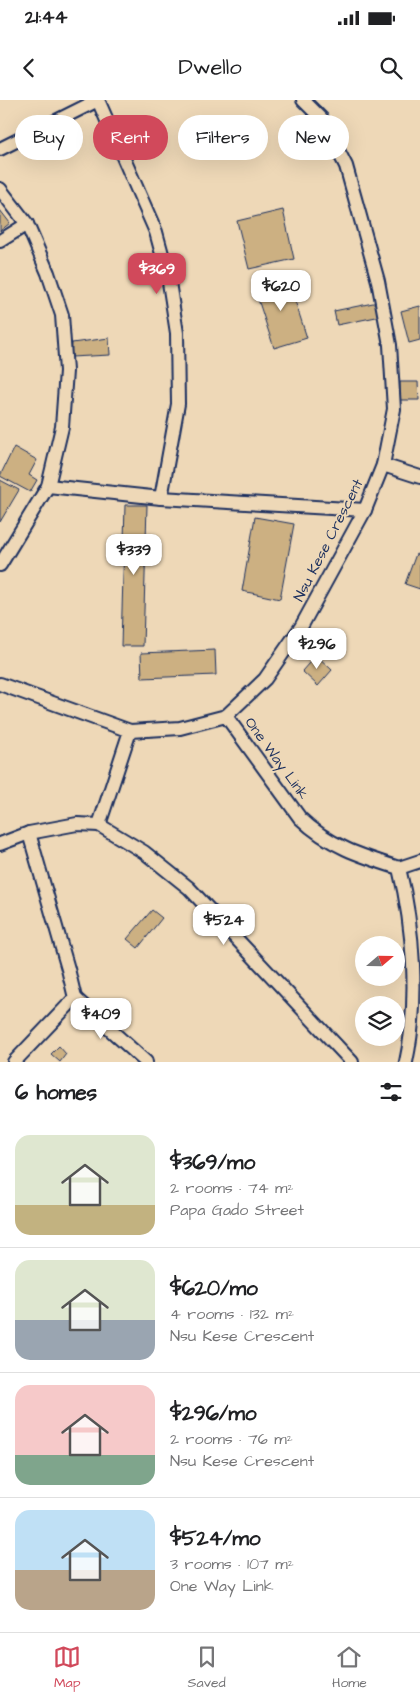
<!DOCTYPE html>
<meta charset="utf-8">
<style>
:root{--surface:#fff;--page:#f2f2f2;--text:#202124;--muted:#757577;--line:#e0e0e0;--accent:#d1495b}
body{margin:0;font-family:"Architects Daughter",sans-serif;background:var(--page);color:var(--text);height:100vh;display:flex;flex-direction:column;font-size:19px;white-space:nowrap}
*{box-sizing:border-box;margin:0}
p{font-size:16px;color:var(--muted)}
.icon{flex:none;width:28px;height:28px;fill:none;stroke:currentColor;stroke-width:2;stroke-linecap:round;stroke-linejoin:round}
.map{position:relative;height:962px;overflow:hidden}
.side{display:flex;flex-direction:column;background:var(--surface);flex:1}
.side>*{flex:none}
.hud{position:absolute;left:15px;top:15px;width:390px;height:45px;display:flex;gap:10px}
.needle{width:32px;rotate:70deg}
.tools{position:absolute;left:355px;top:836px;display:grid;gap:10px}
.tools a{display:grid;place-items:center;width:50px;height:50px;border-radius:50%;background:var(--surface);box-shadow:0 5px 20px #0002;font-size:25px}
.price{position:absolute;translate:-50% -42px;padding:0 11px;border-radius:10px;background:#fff;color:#222;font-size:16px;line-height:32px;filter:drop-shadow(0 1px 2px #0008)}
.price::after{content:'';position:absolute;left:50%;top:30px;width:15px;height:11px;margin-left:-8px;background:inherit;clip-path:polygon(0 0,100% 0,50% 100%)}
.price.selected{background:var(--accent);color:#fff}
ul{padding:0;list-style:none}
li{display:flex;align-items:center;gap:15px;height:125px;padding:0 15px}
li+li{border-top:1px solid var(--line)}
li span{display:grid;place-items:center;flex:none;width:140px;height:100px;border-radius:15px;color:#555}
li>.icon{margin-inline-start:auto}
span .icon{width:60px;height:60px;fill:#fffc;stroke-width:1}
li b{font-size:21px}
h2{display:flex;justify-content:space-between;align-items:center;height:60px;padding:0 15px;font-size:21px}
.pill{padding:0 18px;border-radius:22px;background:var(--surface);box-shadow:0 5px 20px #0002;font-size:18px;line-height:45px}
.pill.selected{background:var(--accent);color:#fff}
.status{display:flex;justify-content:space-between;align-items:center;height:35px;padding:0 25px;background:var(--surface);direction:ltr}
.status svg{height:14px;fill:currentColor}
header{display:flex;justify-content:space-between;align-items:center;height:65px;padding:0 15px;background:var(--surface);font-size:22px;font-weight:600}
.tabs{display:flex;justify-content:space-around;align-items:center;height:70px;border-top:1px solid var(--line);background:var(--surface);font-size:14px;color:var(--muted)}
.tabs a{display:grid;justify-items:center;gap:2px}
.tabs .selected{color:var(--accent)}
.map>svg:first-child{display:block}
</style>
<div class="status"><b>21:44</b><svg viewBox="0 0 49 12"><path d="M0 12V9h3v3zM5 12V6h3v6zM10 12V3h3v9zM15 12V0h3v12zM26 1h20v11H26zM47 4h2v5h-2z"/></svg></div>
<header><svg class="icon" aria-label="back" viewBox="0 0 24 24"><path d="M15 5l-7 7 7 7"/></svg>Dwello<svg class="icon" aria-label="search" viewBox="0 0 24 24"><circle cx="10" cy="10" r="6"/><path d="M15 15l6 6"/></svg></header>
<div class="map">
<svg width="420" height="962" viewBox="0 0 420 962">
<rect width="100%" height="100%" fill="#eed8b7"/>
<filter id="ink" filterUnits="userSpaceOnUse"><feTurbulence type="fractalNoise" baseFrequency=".02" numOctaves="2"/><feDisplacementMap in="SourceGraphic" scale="10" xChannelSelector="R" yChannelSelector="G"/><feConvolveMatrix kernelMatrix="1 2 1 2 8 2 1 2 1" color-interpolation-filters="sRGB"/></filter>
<g filter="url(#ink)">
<g fill="#ccb082" stroke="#1b2f5e">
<path d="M0 110 10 123 0 131Z"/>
<path d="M283 110 294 159 249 169 237 121Z"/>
<path d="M287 176 307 238 274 248 254 187Z"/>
<path d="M378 202 381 216 337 225 334 211Z"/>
<path d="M420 206V240L409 243 401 211Z"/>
<path d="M109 238 110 255 71 257 72 243Z"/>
<path d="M400 282H418L419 300H400Z"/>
<path d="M14 347 37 360 29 375 37 380 30 392 0 376Z"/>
<path d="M0 380 19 390 0 422Z"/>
<path d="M125 405H147L143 546H121Z"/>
<path d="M255 417 294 424 280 499 242 491Z"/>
<path d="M416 454 420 456V489L405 484Z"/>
<path d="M215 550 216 575 142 578 141 553Z"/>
<path d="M316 555 332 570 318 586 302 571Z"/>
<path d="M152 810 162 818 138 848 127 839Z"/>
<path d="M59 946 66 954 60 962 51 954Z"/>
</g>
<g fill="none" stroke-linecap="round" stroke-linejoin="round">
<g stroke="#1b2f5e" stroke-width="16">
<g id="street">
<path d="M98 0 156 132 168 176 177 233 178 304 161 398"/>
<path d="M0 49 98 0"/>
<path d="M0 89 27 124 48 173 62 215 66 271 62 327 48 386 0 465"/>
<path d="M0 141 27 124"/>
<path d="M383 365 420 377"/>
<path d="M48 386 161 398 365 410"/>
<path d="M0 584 130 631 180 628 226 616 300 718C329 746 361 756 399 768 414 828 419 902 406 962"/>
<path d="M226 616 265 579 301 527 365 410 383 365 394 309 390 245 378 181 346 66 322 19 303 0"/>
<path d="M99 725 130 631"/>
<path d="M0 744 29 733 77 724 99 725 144 752 189 788 352 962"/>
<path d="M399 768 420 761"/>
<path d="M75 898 146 962"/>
<path d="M14 962 75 898 68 869 29 733"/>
</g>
</g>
<use href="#street" stroke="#eed8b7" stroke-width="12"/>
</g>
</g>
<g text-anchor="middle" stroke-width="4" stroke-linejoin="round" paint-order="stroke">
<g font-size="15" fill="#1b2f5e" stroke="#eed8b7">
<text transform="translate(328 440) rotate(-63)" y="5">Nsu Kese Crescent</text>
<text transform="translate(277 658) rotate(54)" y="5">One Way Link</text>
</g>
</g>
</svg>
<div class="tools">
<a><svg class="needle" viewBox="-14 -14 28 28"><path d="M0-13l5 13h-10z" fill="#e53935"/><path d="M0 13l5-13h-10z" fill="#757577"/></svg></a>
<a><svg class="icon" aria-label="layers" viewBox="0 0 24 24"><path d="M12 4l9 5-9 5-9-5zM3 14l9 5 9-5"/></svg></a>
</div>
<b class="price selected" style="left:157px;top:195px">$369</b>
<b class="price" style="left:281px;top:212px">$620</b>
<b class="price" style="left:134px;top:476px">$339</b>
<b class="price" style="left:317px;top:570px">$296</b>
<b class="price" style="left:224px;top:846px">$524</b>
<b class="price" style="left:101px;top:940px">$409</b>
<div class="hud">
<a class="pill">Buy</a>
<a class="pill selected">Rent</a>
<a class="pill">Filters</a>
<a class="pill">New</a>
</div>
</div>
<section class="side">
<h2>6 homes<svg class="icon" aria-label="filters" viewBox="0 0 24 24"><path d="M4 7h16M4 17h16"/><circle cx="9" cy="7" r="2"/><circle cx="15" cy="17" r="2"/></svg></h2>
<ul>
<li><span style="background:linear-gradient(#dfe7d0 70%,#c2b280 0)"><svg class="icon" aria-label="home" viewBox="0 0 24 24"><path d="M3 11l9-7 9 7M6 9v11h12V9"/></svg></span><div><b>$369/mo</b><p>2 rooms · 74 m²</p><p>Papa Gado Street</p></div></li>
<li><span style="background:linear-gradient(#dfe7d0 60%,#9aa5b1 0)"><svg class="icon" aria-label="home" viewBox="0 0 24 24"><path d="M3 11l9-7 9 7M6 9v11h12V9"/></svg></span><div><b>$620/mo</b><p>4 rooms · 132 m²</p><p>Nsu Kese Crescent</p></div></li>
<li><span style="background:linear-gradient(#f6c9c9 70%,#7fa58c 0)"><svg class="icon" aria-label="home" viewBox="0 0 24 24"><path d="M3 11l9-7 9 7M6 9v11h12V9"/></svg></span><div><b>$296/mo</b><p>2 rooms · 76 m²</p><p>Nsu Kese Crescent</p></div></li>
<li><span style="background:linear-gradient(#bfe0f5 60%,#b9a48a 0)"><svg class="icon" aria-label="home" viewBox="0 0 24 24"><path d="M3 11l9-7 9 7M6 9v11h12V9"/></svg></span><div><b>$524/mo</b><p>3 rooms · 107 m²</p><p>One Way Link</p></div></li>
</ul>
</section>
<nav class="tabs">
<a class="selected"><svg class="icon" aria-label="map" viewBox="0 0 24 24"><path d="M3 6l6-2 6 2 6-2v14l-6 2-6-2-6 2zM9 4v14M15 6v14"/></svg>Map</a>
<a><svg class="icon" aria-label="saved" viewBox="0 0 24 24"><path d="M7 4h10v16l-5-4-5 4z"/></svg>Saved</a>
<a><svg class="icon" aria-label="home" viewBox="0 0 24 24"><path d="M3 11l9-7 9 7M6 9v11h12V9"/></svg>Home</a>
</nav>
